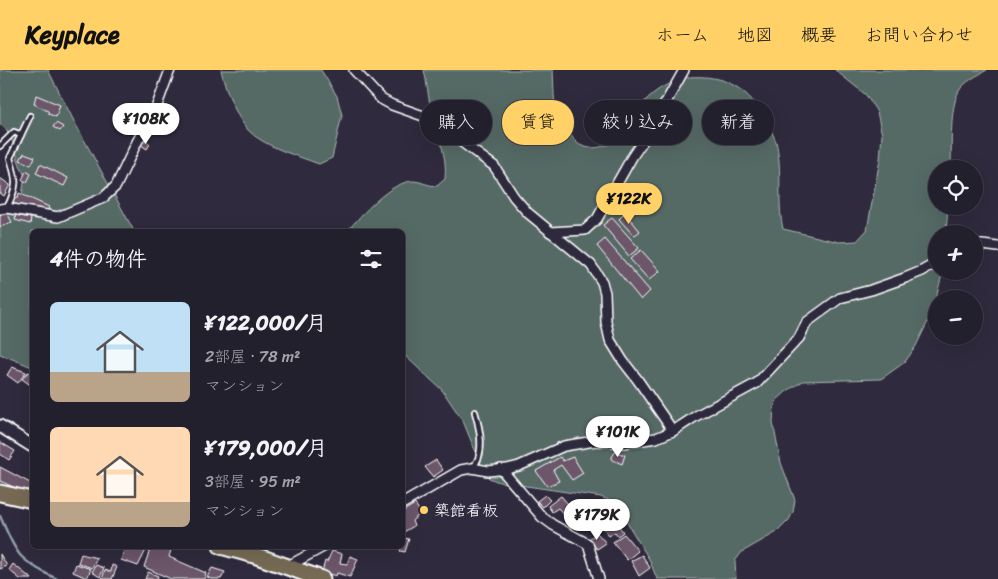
<!DOCTYPE html>
<html lang="ja">
<meta charset="utf-8">
<style>
:root{--surface:#23202e;--page:#2f2d3a;--text:#f1f3f6;--muted:#a3a3aa;--line:#403e4a;--accent:#ffd166}
body{margin:0;font-family:Sriracha,"Klee One",sans-serif;background:var(--page);color:var(--text);height:100vh;display:flex;flex-direction:column;font-size:19px;white-space:nowrap}
*{box-sizing:border-box;margin:0}
p{font-size:16px;color:var(--muted)}
.icon{flex:none;width:28px;height:28px;fill:none;stroke:currentColor;stroke-width:2;stroke-linecap:round;stroke-linejoin:round}
.map{position:relative;flex:1;overflow:hidden}
.side{position:absolute;left:30px;top:159px;width:375px;height:320px;display:flex;flex-direction:column;background:var(--surface);border-radius:8px;box-shadow:0 5px 20px #0002,0 0 0 1px var(--line)}
.side>*{flex:none}
.top-card{position:absolute;left:420px;top:30px;width:475px;height:45px;display:flex;gap:10px}
.controls{position:absolute;left:928px;top:90px;display:grid;gap:10px}
.controls a{display:grid;place-items:center;width:55px;height:55px;border-radius:50%;background:var(--surface);box-shadow:0 5px 20px #0002,0 0 0 1px var(--line);font-size:25px}
.price{position:absolute;translate:-50% -42px;padding:0 11px;border-radius:18px;background:#fff;color:#222;font-size:16px;line-height:32px;filter:drop-shadow(0 1px 2px #0008)}
.price::after{content:'';position:absolute;left:50%;top:30px;width:15px;height:11px;margin-left:-8px;background:inherit;clip-path:polygon(0 0,100% 0,50% 100%)}
.price.active{background:var(--accent);color:#111}
ul{padding:0;list-style:none}
li{display:flex;align-items:center;gap:15px;height:125px;padding:0 20px}
li span{display:grid;place-items:center;flex:none;width:140px;height:100px;border-radius:8px;color:#555}
li>.icon{margin-inline-start:auto}
span .icon{width:60px;height:60px;fill:#fffc;stroke-width:1}
li b{font-size:21px}
h2{display:flex;justify-content:space-between;align-items:center;height:60px;padding:0 20px;font-size:21px}
.chip{padding:0 18px;border-radius:22px;background:var(--surface);box-shadow:0 5px 20px #0002,0 0 0 1px var(--line);font-size:18px;line-height:45px}
.chip.active{background:var(--accent);color:#111}
header{display:flex;align-items:center;gap:30px;box-sizing:border-box;height:70px;padding:0 25px;background:var(--accent);color:#111}
header strong{font-size:24px}
nav{display:flex;gap:28px;margin-inline-start:auto;font-size:18px}
.map>svg:first-child{display:block}
</style>
<header>
<strong>Keyplace</strong>
<nav><a>ホーム</a><a>地図</a><a>概要</a><a>お問い合わせ</a></nav>
</header>
<div class="map">
<svg width="998" height="509" viewBox="0 0 998 509">
<rect width="100%" height="100%" fill="#2f2a3d"/>
<filter id="ink" filterUnits="userSpaceOnUse"><feTurbulence type="fractalNoise" baseFrequency=".02" numOctaves="2"/><feDisplacementMap in="SourceGraphic" scale="10" xChannelSelector="R" yChannelSelector="G"/><feConvolveMatrix kernelMatrix="1 2 1 2 8 2 1 2 1" color-interpolation-filters="sRGB"/></filter>
<g filter="url(#ink)">
<g fill="#566b65" stroke="#aab5b2">
<path d="M0 0H48L76 55 134 161H32V297L0 284V146L20 138 25 106C15 90 16 66 0 54Z"/>
<path d="M221 0H321L337 26 342 45 332 88 319 94C298 86 264 77 248 60 236 47 225 18 221 0Z"/>
<path d="M424 0H553C554 15 553 34 558 49 560 53 565 58 568 61 571 65 574 70 577 73 590 83 612 76 622 65 625 61 627 55 629 51 634 42 641 35 648 28 657 19 670 13 681 8 734 0 760 29 776 72 778 78 778 85 779 91 781 114 778 137 783 159L839 172 857 171 867 160 880 89 882 65 877 42 866 25 835 0H987C978 5 964 12 959 21 949 39 952 77 951 99H936V136H948L946 164H936V201H943L932 243 916 276 905 292 881 309 803 311 787 321 777 330 774 337 773 353 781 393 795 430 793 442 789 450 777 462 742 482 735 491 736 509H657L649 489 615 433 601 427 499 412 489 408 482 398 463 351 442 320 403 284 402 161H347C362 145 390 111 414 111 420 111 428 116 437 116L445 109C448 84 436 63 431 39 428 26 427 13 424 0Z"/>
</g>
<g fill="none" stroke-linecap="round" stroke-linejoin="round">
<path stroke="#92a1ab" stroke-width="2.5" d="M0 446C6 459 11 474 20 485 28 494 46 504 57 509"/>
</g>
<g fill="#6c566b" stroke="#fff">
<path d="M36 25 60 35 56 47 49 44 48 41 34 34Z"/>
<path d="M56 53 63 57 60 61 53 57Z"/>
<path d="M145 70 150 74 147 79 141 75Z"/>
<path d="M24 83 35 87 31 95 20 90Z"/>
<path d="M40 94 68 108 64 116 36 103Z"/>
<path d="M26 101 31 104 27 112 22 110Z"/>
<path d="M0 108 10 115 4 126 0 123Z"/>
<path d="M19 123 49 137 47 143 11 133 14 128H18Z"/>
<path d="M6 141 12 152 0 157V144Z"/>
<path d="M16 143 21 144 20 146 31 148 30 154 15 150Z"/>
<path d="M625 143 640 161 634 166 619 149Z"/>
<path d="M612 148 639 178 629 186 603 155Z"/>
<path d="M605 169 650 221 641 230 597 176Z"/>
<path d="M641 180 660 201 649 210 630 189Z"/>
<path d="M12 297 26 302 18 313 7 305Z"/>
<path d="M28 302 32 304V316L22 309Z"/>
<path d="M0 372 15 381 9 390 0 384Z"/>
<path d="M615 382 625 385 622 394 611 389Z"/>
<path d="M560 387 563 391 573 387 583 403 572 410 561 395 553 400 559 411 547 416 536 401Z"/>
<path d="M436 390 443 400 433 407 425 397Z"/>
<path d="M0 397 32 414 27 423 0 411Z"/>
<path d="M545 425 550 430 543 437 537 431Z"/>
<path d="M561 426 582 450 575 457 558 438 552 442 548 436Z"/>
<path d="M415 434 421 443 412 451 414 456 402 463V442Z"/>
<path d="M607 438 623 462 618 466 615 462 609 466 600 452 604 450 600 442Z"/>
<path d="M597 463 606 473 597 479 589 469Z"/>
<path d="M624 464 638 481 627 490 613 472Z"/>
<path d="M404 468 409 469 405 482 400 481 401 477 399 476H402Z"/>
<path d="M137 476H146V480L138 496 121 490 125 477 134 481Z"/>
<path d="M151 476H158L171 480 169 487 206 503 204 509H171L144 497Z"/>
<path d="M332 481 342 484 340 493 347 494 350 486 358 489 350 507 337 503 336 506 322 502 325 491 327 492Z"/>
<path d="M0 484 7 496 0 499Z"/>
<path d="M81 484 97 488 92 498 78 493Z"/>
<path d="M642 485 650 498 639 506 631 491Z"/>
<path d="M13 494 32 509H20L9 500Z"/>
<path d="M76 494 91 499 87 508 73 502Z"/>
<path d="M96 495 104 498 100 507 92 502Z"/>
<path d="M112 495 117 497 112 509H102L105 500 111 502Z"/>
<path d="M212 498 225 502 221 509H211L207 507Z"/>
<path d="M148 502 158 506 157 509H145Z"/>
</g>
<g fill="none" stroke-linecap="round" stroke-linejoin="round">
<g stroke="#fff" stroke-width="8">
<g id="service">
<path d="M0 76 14 62 21 65"/>
<path d="M7 138C18 115 17 111 10 88L30 46"/>
<path d="M472 398C486 385 480 359 475 342"/>
</g>
</g>
<g stroke="#fff" stroke-width="12">
<g id="minor">
<path d="M354 0 381 29 392 35 429 48 494 96 514 127 528 143 591 195 602 212 605 223 606 252 610 270 623 291 637 309 673 361"/>
<path d="M0 139 7 138 58 147 103 128 116 116 137 72 156 38 170 0"/>
<path d="M550 162 585 160 597 149 632 87 651 59 684 0"/>
<path d="M974 176 982 175 998 177"/>
<path d="M501 399 542 447 553 455 588 474 599 509"/>
<path d="M402 434 461 400 472 398 488 401 507 399 519 396 564 376 595 371 624 373 656 368 673 361 696 346 757 313 799 268 807 252 840 228 871 220 905 208 922 201 936 193"/>
<path d="M288 496 325 476"/>
</g>
</g>
<g stroke="#fff" stroke-width="15">
<path id="tertiary" d="M0 356 32 376"/>
</g>
<g stroke="#fff" stroke-width="19">
<g id="trunk">
<path d="M0 423 32 430"/>
<path d="M221 476 254 485 322 509"/>
</g>
</g>
<use href="#service" stroke="#2f2a3d" stroke-width="4.5"/>
<use href="#minor" stroke="#2f2a3d" stroke-width="9"/>
<use href="#tertiary" stroke="#2f2a3d" stroke-width="11"/>
<use href="#trunk" stroke="#766a54" stroke-width="15"/>
</g>
</g>
<circle fill="#ffd166" stroke="#2f2a3d" stroke-width="2" cx="424" cy="440" r="5"/>
<g text-anchor="middle" stroke-width="5" stroke-linejoin="round" paint-order="stroke">
<g font-size="16" fill="#fff" stroke="#2f2a3d" text-anchor="start">
<text x="434" y="446">築館看板</text>
</g>
</g>
</svg>
<div class="controls">
<a><svg class="icon" aria-label="locate" viewBox="0 0 24 24"><circle cx="12" cy="12" r="6"/><path d="M12 2v4M12 18v4M2 12h4M18 12h4"/></svg></a>
<a>+</a>
<a>−</a>
</div>
<b class="price" style="left:146px;top:75px">¥108K</b>
<b class="price active" style="left:629px;top:155px">¥122K</b>
<b class="price" style="left:618px;top:388px">¥101K</b>
<b class="price" style="left:597px;top:471px">¥179K</b>
<div class="top-card">
<a class="chip">購入</a>
<a class="chip active">賃貸</a>
<a class="chip">絞り込み</a>
<a class="chip">新着</a>
</div>
<section class="side">
<h2>4件の物件<svg class="icon" aria-label="filters" viewBox="0 0 24 24"><path d="M4 7h16M4 17h16"/><circle cx="9" cy="7" r="2"/><circle cx="15" cy="17" r="2"/></svg></h2>
<ul>
<li><span style="background:linear-gradient(#bfe0f5 70%,#b9a48a 0)"><svg class="icon" aria-label="home" viewBox="0 0 24 24"><path d="M3 11l9-7 9 7M6 9v11h12V9"/></svg></span><div><b>¥122,000/月</b><p>2部屋 · 78 m²</p><p>マンション</p></div></li>
<li><span style="background:linear-gradient(#ffd9b3 75%,#b9a48a 0)"><svg class="icon" aria-label="home" viewBox="0 0 24 24"><path d="M3 11l9-7 9 7M6 9v11h12V9"/></svg></span><div><b>¥179,000/月</b><p>3部屋 · 95 m²</p><p>マンション</p></div></li>
</ul>
</section>
</div>
